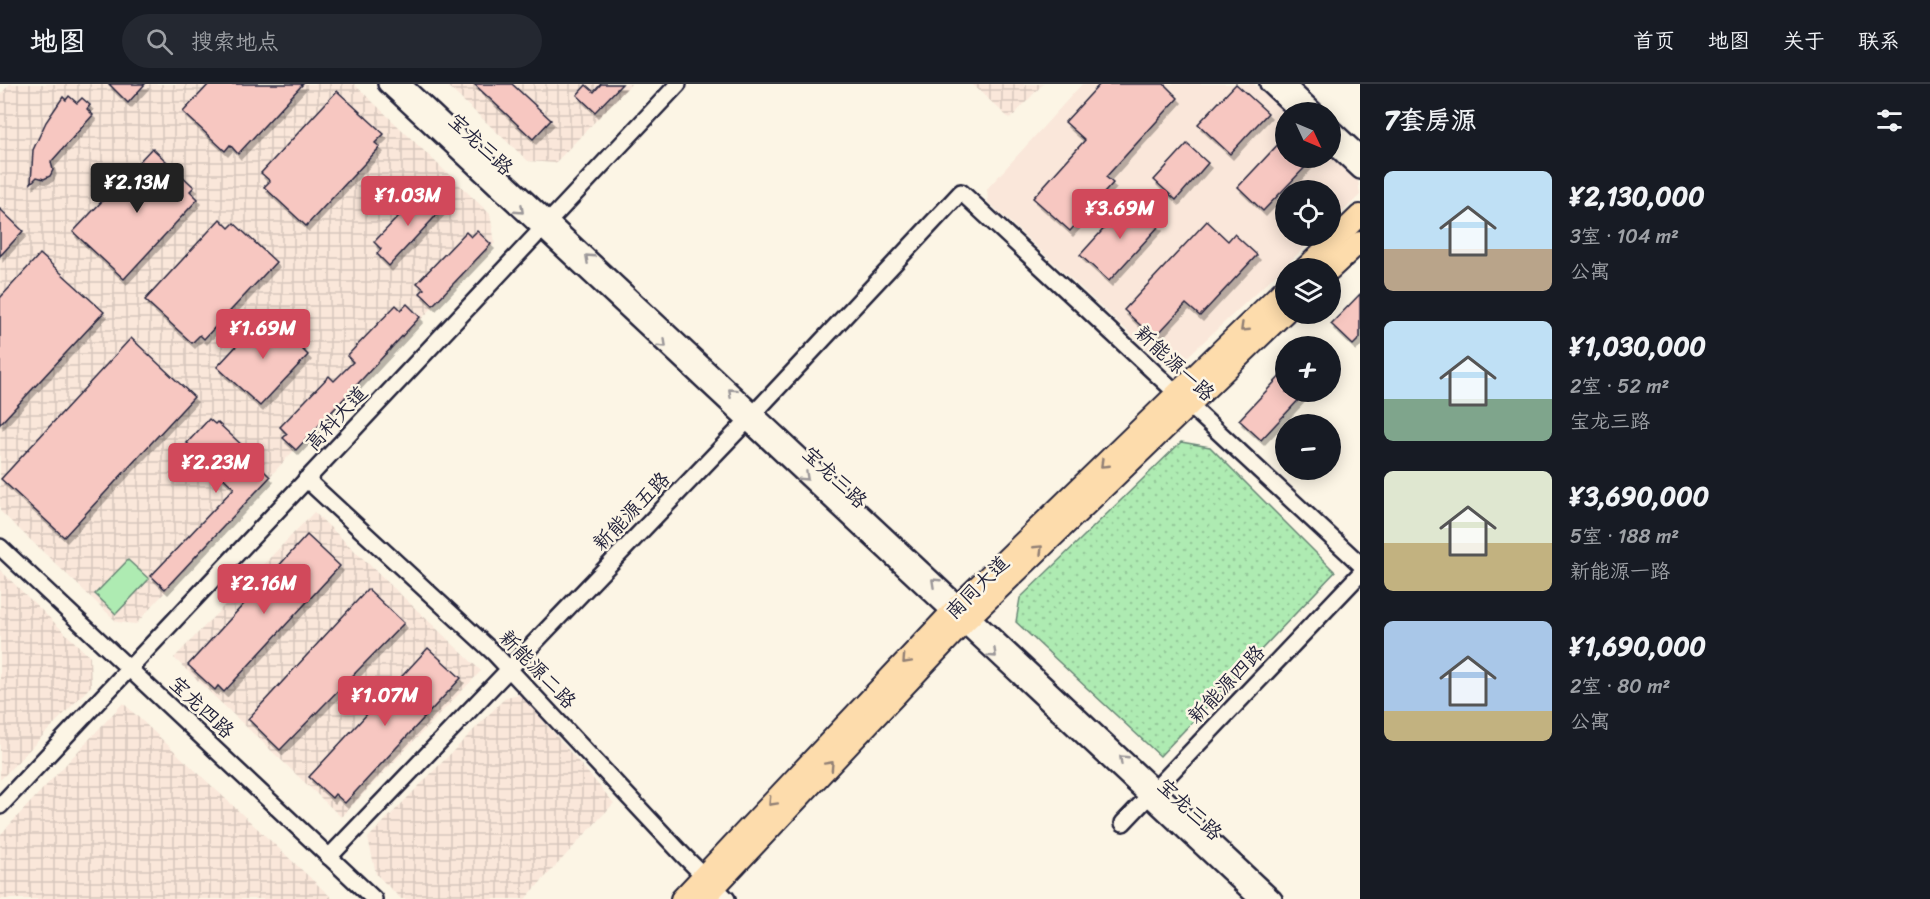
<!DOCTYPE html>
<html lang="zh">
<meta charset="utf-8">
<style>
:root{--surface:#171b24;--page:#242831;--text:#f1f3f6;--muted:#9ea1a6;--line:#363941;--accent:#d1495b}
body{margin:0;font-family:Sriracha,"LXGW WenKai TC",sans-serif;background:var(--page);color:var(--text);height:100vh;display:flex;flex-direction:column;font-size:22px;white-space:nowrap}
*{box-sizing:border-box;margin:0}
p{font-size:20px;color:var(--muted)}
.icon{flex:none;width:33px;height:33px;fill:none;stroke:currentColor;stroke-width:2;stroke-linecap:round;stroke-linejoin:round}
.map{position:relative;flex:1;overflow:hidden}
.side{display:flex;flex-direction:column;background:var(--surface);width:570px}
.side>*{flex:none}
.needle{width:39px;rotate:134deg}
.tools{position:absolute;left:1275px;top:18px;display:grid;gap:12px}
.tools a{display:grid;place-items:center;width:66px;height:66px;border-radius:50%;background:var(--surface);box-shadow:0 3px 15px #0003;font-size:30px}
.price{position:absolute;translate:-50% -51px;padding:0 14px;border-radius:6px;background:var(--accent);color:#fff;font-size:20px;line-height:39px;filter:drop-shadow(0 2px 3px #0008)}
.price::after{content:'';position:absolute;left:50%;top:36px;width:18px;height:14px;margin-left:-9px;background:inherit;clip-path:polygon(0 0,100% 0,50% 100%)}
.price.on{background:#222;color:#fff}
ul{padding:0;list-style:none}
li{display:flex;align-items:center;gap:18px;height:150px;padding:0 24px}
li span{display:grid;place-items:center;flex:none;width:168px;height:120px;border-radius:9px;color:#555}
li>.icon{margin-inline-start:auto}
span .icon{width:72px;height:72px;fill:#fffc;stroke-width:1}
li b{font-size:26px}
h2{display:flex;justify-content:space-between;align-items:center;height:72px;padding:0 24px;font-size:26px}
header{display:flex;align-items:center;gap:36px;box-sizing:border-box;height:84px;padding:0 30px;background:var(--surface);border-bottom:2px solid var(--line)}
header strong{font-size:28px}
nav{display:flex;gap:33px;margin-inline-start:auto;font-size:21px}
.search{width:420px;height:54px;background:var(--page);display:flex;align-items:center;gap:15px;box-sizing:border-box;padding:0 21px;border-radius:33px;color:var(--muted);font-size:22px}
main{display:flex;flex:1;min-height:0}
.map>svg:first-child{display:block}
</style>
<header>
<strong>地图</strong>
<div class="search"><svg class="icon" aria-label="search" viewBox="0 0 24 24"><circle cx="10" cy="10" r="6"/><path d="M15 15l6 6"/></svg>搜索地点</div>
<nav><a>首页</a><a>地图</a><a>关于</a><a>联系</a></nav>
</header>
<main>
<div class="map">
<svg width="1360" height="815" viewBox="0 0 1360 815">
<defs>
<pattern id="industrial-grid" width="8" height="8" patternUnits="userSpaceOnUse" patternTransform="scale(1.5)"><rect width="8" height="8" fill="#fae7da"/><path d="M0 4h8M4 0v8" fill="none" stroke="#d6c6bc"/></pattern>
<pattern id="grass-dots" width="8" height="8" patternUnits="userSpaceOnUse" patternTransform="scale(1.5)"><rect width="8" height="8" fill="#aeebb2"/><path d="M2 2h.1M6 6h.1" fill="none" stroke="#95c99a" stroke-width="1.8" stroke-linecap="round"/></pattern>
<filter id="shadow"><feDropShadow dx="3" dy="5" stdDeviation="0" flood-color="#0004"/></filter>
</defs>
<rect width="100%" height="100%" fill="#fcf5e5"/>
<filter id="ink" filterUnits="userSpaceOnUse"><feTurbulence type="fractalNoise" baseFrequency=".0167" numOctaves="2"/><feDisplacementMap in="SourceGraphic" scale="12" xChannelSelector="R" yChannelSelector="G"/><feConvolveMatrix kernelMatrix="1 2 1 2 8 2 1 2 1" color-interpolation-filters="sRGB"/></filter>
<g filter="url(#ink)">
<path fill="#fae7da" d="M1082 0H1254L1285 29 1286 74H1330L1331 71 1358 96 1360 111 1331 139 1330 106H1286V152H1317L1185 275 1160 277 988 118 987 105Z"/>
<g fill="url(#industrial-grid)">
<path d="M10 0H354L490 130 495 159 286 375 136 540 117 538 0 427V11Z"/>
<path d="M445 0H631L555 79 528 77Z"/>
<path d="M972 0H1043L1010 35Z"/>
<path d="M314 428 481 587 341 733 174 574Z"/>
<path d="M0 486 90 573 91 602 0 696Z"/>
<path d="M520 610 614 719 525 815H401L376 790 368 754 506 613Z"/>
<path d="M123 619 333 815H0V751Z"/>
</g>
<path fill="url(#grass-dots)" stroke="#688676" stroke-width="1.5" d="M1181 358 1210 363 1335 488 1160 672 1016 538 1020 514Z"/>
<path fill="#aeebb2" stroke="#688676" stroke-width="1.5" d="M128 476 149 495 116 530 95 510Z"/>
<g fill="#f7c7c1" stroke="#22223b" stroke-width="1.5" filter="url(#shadow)">
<path d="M109 0H145L128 19Z"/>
<path d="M209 0H303L238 70 230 61 225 67 183 28Z"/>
<path d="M474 0H512L551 36 533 55Z"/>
<path d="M601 0H622L595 28 577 11 586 1 594 8Z"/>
<path d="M1100 0H1164L1178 14 1106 93 1113 99 1070 147 1033 114 1085 56 1065 38Z"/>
<path d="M1236 0 1268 29 1230 70 1198 40Z"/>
<path d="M337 7 384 50 375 59 380 63 306 142 264 103 270 97 261 89Z"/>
<path d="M69 12 77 19 82 14 90 21 87 25 93 31 51 78 53 86 50 92 44 95 37 93 31 99 33 66 46 38 63 13 66 16Z"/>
<path d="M1286 52V74H1314L1263 127 1238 103Z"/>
<path d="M1187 60 1208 79 1176 116 1154 96Z"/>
<path d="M152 64 194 103 190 107 198 115 124 195 73 148Z"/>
<path d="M421 109 426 115 431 109 445 122 389 182 377 170 381 165 374 158Z"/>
<path d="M1130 116 1159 142 1109 197 1080 171Z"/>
<path d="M0 125 23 147 0 172Z"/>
<path d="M220 135 229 144 234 139 276 178 204 255 200 251 192 259 145 216Z"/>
<path d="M1207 137 1228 157 1234 150 1257 171 1200 232 1186 220 1154 254 1124 226Z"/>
<path d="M477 147 491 160 433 221 420 209 424 205 417 199 466 148 471 153Z"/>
<path d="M40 170 104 228 0 340V214Z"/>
<path d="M1360 210V254L1353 261 1331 240Z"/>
<path d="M407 220 420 233 296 366 283 354 287 350 280 343 329 292 334 297 353 278 347 272 396 221 401 226Z"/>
<path d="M267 229 301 261 299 262 308 271 260 322 217 283Z"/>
<path d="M131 254 194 313 64 453 1 395Z"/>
<path d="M1286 286V308H1306L1261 356 1239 336Z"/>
<path d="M209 335 215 340 217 338 258 376 256 379 270 393 165 505 151 492 234 404 187 359Z"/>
<path d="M307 451 340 482 224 608 218 602 215 606 188 581Z"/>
<path d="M368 505 404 539 280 666 248 635Z"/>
<path d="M428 564 461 594 345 719 335 710 332 714 309 693Z"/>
</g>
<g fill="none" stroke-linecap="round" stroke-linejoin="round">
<g stroke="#22223b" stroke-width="20">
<g id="minor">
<path d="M386 0 1257 815"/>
<path d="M403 0 1274 815"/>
<path d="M1268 0 1298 28"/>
<path d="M1286 0 1316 28"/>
<path d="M1330 42 1360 70"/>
<path d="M1330 59 1360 87"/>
<path d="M306 395 494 569 682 770 727 815"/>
<path d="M0 463 374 815"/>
<path d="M0 722 678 0"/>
<path d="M1123 739 1360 490"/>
<path d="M329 773 746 338 961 108 1360 480"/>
</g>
</g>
<g stroke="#22223b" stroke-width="24">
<g id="major">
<path d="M1305 184 1360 131"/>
<path d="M1330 186 1360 158"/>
<path d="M681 815 954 525 1286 203"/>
<path d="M704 815 966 537 1286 228"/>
</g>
</g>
<use href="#minor" stroke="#fcf5e5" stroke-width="15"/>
<use href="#major" stroke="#fddcac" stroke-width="20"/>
</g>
<defs><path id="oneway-chevron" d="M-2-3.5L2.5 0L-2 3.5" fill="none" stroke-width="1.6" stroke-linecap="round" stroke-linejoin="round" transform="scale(1.5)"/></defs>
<g stroke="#9a9698">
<use href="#oneway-chevron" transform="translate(520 126) rotate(43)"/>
<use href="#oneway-chevron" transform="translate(589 174) rotate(-137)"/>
<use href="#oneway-chevron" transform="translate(663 260) rotate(43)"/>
<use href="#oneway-chevron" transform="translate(732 308) rotate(-137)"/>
<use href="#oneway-chevron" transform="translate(805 393) rotate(43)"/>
<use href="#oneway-chevron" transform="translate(935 498) rotate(-137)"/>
<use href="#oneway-chevron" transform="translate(993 570) rotate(43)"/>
<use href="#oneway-chevron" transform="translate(1123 675) rotate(-137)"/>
</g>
<g stroke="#907f74">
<use href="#oneway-chevron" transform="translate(1244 244) rotate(136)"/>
<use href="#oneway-chevron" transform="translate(1104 380) rotate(136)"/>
<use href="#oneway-chevron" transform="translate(1039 465) rotate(-44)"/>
<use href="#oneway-chevron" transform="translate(906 576) rotate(133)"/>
<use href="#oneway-chevron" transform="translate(830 681) rotate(-47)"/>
<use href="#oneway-chevron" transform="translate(772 718) rotate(133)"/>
</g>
</g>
<g text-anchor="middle" stroke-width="5" stroke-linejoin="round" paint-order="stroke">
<g font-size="20" fill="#22223b" stroke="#fcf5e5">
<text transform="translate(481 60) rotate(43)" y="7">宝龙三路</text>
<text transform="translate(1175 279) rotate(43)" y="7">新能源一路</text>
<text transform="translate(336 334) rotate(-47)" y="7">高科大道</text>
<text transform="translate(835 393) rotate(43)" y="7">宝龙三路</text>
<text transform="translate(631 427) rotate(-46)" y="7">新能源五路</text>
<text transform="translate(977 503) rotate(-45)" y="7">南同大道</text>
<text transform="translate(538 585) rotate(46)" y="7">新能源二路</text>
<text transform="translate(1226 600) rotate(-46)" y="7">新能源四路</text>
<text transform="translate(202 623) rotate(43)" y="7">宝龙四路</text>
<text transform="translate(1190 725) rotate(43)" y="7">宝龙三路</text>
</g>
</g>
</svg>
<div class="tools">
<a><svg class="needle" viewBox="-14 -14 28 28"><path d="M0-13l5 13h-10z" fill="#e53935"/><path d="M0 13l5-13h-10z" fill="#9ea1a6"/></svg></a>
<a><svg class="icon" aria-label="locate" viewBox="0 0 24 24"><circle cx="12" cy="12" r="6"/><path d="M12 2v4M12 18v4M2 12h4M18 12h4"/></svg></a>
<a><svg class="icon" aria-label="layers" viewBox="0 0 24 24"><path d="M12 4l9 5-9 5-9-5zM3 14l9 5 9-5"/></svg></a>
<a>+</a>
<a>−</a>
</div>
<b class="price on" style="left:137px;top:130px">¥2.13M</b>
<b class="price" style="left:408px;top:143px">¥1.03M</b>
<b class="price" style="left:1120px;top:156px">¥3.69M</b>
<b class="price" style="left:263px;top:276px">¥1.69M</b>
<b class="price" style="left:216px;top:410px">¥2.23M</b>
<b class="price" style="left:264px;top:531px">¥2.16M</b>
<b class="price" style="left:385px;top:643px">¥1.07M</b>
</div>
<section class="side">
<h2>7套房源<svg class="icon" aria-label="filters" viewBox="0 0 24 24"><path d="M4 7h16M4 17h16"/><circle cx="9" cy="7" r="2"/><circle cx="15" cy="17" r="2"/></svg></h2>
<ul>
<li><span style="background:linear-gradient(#bfe0f5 65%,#b9a48a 0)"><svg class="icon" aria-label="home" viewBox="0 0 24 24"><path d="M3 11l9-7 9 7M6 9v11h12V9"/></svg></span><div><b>¥2,130,000</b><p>3室 · 104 m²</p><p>公寓</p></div></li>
<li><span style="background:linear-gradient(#bfe0f5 65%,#7fa58c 0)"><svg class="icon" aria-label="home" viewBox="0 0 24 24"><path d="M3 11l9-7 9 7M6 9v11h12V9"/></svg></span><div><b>¥1,030,000</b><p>2室 · 52 m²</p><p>宝龙三路</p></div></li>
<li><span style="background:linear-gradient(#dfe7d0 60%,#c2b280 0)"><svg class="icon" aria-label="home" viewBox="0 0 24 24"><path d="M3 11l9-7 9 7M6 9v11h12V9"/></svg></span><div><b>¥3,690,000</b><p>5室 · 188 m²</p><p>新能源一路</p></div></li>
<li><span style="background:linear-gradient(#a9c7e8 75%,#c2b280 0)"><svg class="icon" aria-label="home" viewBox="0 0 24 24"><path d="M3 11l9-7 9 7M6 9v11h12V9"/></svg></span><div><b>¥1,690,000</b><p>2室 · 80 m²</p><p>公寓</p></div></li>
</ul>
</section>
</main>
